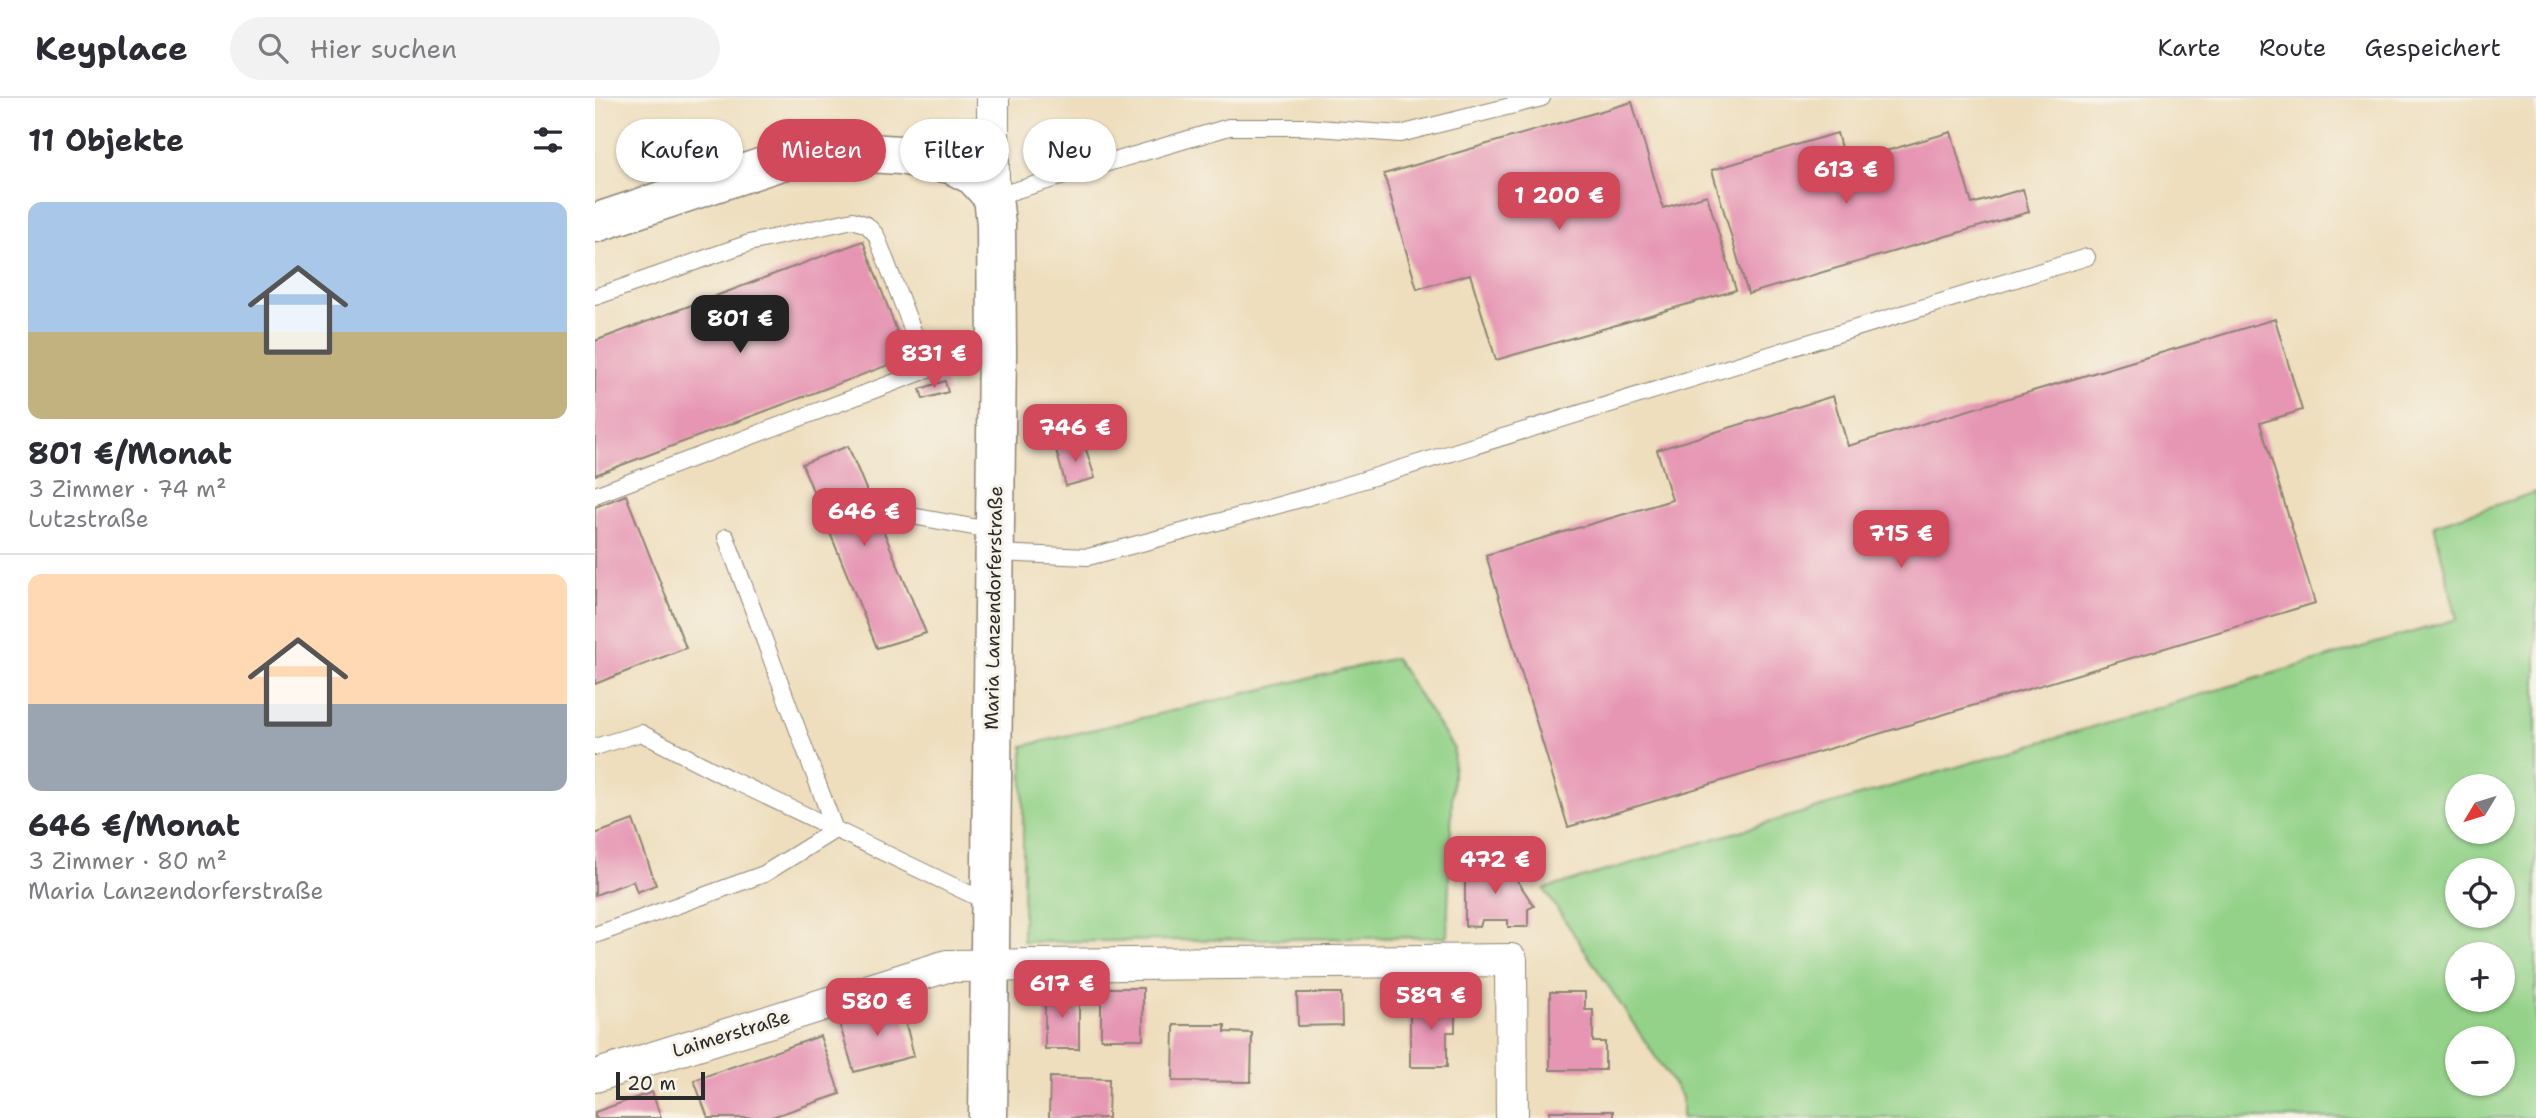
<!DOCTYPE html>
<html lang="de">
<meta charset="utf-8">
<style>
:root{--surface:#fff;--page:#f2f2f3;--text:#2b2b33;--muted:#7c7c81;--line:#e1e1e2;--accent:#d1495b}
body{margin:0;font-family:"Shantell Sans",sans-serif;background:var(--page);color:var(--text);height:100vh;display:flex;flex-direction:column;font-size:26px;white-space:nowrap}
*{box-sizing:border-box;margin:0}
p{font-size:23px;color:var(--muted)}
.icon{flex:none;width:38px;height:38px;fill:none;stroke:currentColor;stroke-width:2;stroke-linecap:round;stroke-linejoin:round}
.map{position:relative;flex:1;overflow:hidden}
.sheet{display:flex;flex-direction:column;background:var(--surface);width:595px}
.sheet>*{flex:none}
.top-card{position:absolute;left:21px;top:21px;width:665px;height:63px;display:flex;gap:14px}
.needle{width:46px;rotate:232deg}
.fabs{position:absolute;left:1850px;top:676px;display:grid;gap:14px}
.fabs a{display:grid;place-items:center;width:70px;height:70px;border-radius:50%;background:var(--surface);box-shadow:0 2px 5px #0004;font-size:35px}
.scale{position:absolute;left:21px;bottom:18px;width:89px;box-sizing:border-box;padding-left:7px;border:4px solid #2b2b2b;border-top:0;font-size:19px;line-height:24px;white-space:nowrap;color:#2b2b2b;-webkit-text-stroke:5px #f7f3e8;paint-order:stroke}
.price{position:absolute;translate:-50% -60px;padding:0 16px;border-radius:14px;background:var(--accent);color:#fff;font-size:23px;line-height:46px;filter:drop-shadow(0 2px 4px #0008)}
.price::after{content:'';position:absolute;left:50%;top:42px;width:21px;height:16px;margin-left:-10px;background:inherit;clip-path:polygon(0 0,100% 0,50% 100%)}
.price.current{background:#222;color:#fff}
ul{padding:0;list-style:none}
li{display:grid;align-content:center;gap:14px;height:371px;padding:0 28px}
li+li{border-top:2px solid var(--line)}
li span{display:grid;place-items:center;height:217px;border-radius:14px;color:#555}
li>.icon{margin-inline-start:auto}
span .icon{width:126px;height:126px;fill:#fffc;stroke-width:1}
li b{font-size:30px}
h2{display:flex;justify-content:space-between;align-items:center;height:84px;padding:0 28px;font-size:30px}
.pill{padding:0 24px;border-radius:32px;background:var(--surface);box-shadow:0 2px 5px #0004;font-size:24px;line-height:63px}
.pill.current{background:var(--accent);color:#fff}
header{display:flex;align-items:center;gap:42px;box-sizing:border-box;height:98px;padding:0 35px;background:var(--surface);border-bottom:2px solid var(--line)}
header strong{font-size:33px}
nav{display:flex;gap:38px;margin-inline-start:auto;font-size:24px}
.search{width:490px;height:63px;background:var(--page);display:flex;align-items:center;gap:18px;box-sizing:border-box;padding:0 24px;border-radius:38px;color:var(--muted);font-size:26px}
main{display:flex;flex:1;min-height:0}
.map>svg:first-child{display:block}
</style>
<header>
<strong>Keyplace</strong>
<div class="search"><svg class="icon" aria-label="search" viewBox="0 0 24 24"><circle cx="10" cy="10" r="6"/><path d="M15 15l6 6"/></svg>Hier suchen</div>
<nav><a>Karte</a><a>Route</a><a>Gespeichert</a></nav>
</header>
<main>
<section class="sheet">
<h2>11 Objekte<svg class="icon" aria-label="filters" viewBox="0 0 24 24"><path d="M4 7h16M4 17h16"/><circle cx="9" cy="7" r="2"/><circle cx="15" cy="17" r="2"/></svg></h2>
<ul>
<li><span style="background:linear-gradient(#a9c7e8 60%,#c2b280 0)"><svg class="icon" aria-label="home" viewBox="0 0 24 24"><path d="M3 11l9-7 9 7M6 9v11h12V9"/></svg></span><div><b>801 €/Monat</b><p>3 Zimmer · 74 m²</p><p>Lutzstraße</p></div></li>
<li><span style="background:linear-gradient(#ffd9b3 60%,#9aa5b1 0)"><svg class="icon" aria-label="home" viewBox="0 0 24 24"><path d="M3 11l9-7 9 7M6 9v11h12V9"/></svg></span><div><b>646 €/Monat</b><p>3 Zimmer · 80 m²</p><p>Maria Lanzendorferstraße</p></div></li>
</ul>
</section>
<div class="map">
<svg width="1941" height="1020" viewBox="0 0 1941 1020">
<rect width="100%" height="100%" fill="#f7f3e8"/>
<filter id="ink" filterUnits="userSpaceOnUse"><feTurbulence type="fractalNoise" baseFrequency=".0143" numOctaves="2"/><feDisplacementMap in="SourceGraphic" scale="14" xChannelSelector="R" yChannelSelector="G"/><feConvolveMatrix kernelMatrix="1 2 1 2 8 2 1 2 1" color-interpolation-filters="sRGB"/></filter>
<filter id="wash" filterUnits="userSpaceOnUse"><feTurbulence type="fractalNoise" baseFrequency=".00686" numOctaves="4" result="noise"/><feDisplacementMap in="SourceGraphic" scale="28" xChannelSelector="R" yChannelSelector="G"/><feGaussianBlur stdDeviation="1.57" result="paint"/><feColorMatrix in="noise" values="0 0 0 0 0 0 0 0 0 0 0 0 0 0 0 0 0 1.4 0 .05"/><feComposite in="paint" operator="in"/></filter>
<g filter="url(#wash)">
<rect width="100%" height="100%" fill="#eedebd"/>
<g fill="#93d288" stroke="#5f7e5a" stroke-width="2" fill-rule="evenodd">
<path d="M1941 394V1020H1087V999L949 791 1862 521 1839 427ZM1862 688H1908V733H1862ZM1862 772H1908V817H1862ZM1862 856H1908V901H1862ZM1862 940H1908V985H1862Z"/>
<path d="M800 560 859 651 852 839 428 844V648Z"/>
</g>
<g id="blocks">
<g fill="#e695b3">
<path d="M1037 4 1068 110 1112 97 1141 192 901 262 875 176 822 191 789 76Z"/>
<path d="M1356 34 1377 106 1428 91 1434 114 1153 196 1117 72 1242 35 1250 65Z"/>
<path d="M268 143 312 260 0 377V243Z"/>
<path d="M1680 221 1707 312 1665 325 1720 505 973 729 891 457 1077 402 1062 352 1238 298 1253 348Z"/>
<path d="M350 283 353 294 328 301 325 291Z"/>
<path d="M489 345 500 380 471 388 461 352Z"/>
<path d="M253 348 331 535 282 550 207 366Z"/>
<path d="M31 397 91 550 0 586V409Z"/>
<path d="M38 722 61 787 42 794 38 783 0 797V736Z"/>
<path d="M910 764 939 808 933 811V829H913V822H887L885 829 870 828V767Z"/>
<rect x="506" y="890" width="42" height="51"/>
<path d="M450 892 484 893V951H450Z"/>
<path d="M955 894H990V912H998V944H1010V972H955Z"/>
<path d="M702 895H746L747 927 703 928Z"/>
<path d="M815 902H860V934H852V969H815Z"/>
<path d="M306 906 319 958 259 974 243 921Z"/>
<path d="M579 927H630V934L657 935 656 984 578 983Z"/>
<path d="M225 938 245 996 174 1020H113L99 982Z"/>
<path d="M455 979 514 981 513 1020H454Z"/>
<path d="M57 994 66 1020H0V1014Z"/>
<rect x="955" y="1013" width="63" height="7"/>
</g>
</g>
</g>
<g filter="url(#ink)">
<use href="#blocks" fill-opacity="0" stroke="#8c8474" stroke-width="2"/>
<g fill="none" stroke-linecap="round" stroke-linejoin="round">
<g stroke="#8c8474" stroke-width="18">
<g id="service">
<path d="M398 99 634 29H709L805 36 947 0"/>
<path d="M0 199 154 145 258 122 272 127 281 137 333 272"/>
<path d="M0 397 372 257 402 254"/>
<path d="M317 418 400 433"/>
<path d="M399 455 493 459 558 442 720 397 1492 159"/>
<path d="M0 649 46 635 133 680 394 805"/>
<path d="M0 837 169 776 240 732 131 439"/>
</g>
</g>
<g stroke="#8c8474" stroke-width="34">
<g id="minor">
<path d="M398 99V0"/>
<path d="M0 978 352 868 916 862 917 1020"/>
</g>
</g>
<g stroke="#8c8474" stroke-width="41">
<path id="tertiary" d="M0 125 186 63 241 53 305 57 356 66 379 78 398 99 401 126 402 254 393 1020"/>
</g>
<use href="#service" stroke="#fff" stroke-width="16"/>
<use href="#minor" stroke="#fff" stroke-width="32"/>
<use href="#tertiary" stroke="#fff" stroke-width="38"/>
</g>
</g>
<g text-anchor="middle" stroke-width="6" stroke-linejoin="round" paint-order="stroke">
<g font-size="19" fill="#2b2b2b" stroke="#f7f3e8">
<text transform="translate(398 510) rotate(-89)" y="7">Maria Lanzendorferstraße</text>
<text transform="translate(136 935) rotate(-17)" y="7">Laimerstraße</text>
</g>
</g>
</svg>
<div class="fabs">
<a><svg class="needle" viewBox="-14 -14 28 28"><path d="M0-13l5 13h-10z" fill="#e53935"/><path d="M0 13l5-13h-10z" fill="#7c7c81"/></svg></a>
<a><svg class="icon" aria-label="locate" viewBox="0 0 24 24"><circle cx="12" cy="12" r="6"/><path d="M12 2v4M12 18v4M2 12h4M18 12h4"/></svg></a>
<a>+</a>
<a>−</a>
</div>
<div class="scale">20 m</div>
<b class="price" style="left:1251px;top:108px">613 €</b>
<b class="price" style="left:964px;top:134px">1 200 €</b>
<b class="price current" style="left:145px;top:257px">801 €</b>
<b class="price" style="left:339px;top:292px">831 €</b>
<b class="price" style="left:480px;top:366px">746 €</b>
<b class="price" style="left:269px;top:450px">646 €</b>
<b class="price" style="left:1306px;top:472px">715 €</b>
<b class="price" style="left:900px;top:798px">472 €</b>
<b class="price" style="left:467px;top:922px">617 €</b>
<b class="price" style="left:836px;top:934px">589 €</b>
<b class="price" style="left:282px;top:940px">580 €</b>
<div class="top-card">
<a class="pill">Kaufen</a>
<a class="pill current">Mieten</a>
<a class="pill">Filter</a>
<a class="pill">Neu</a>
</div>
</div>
</main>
